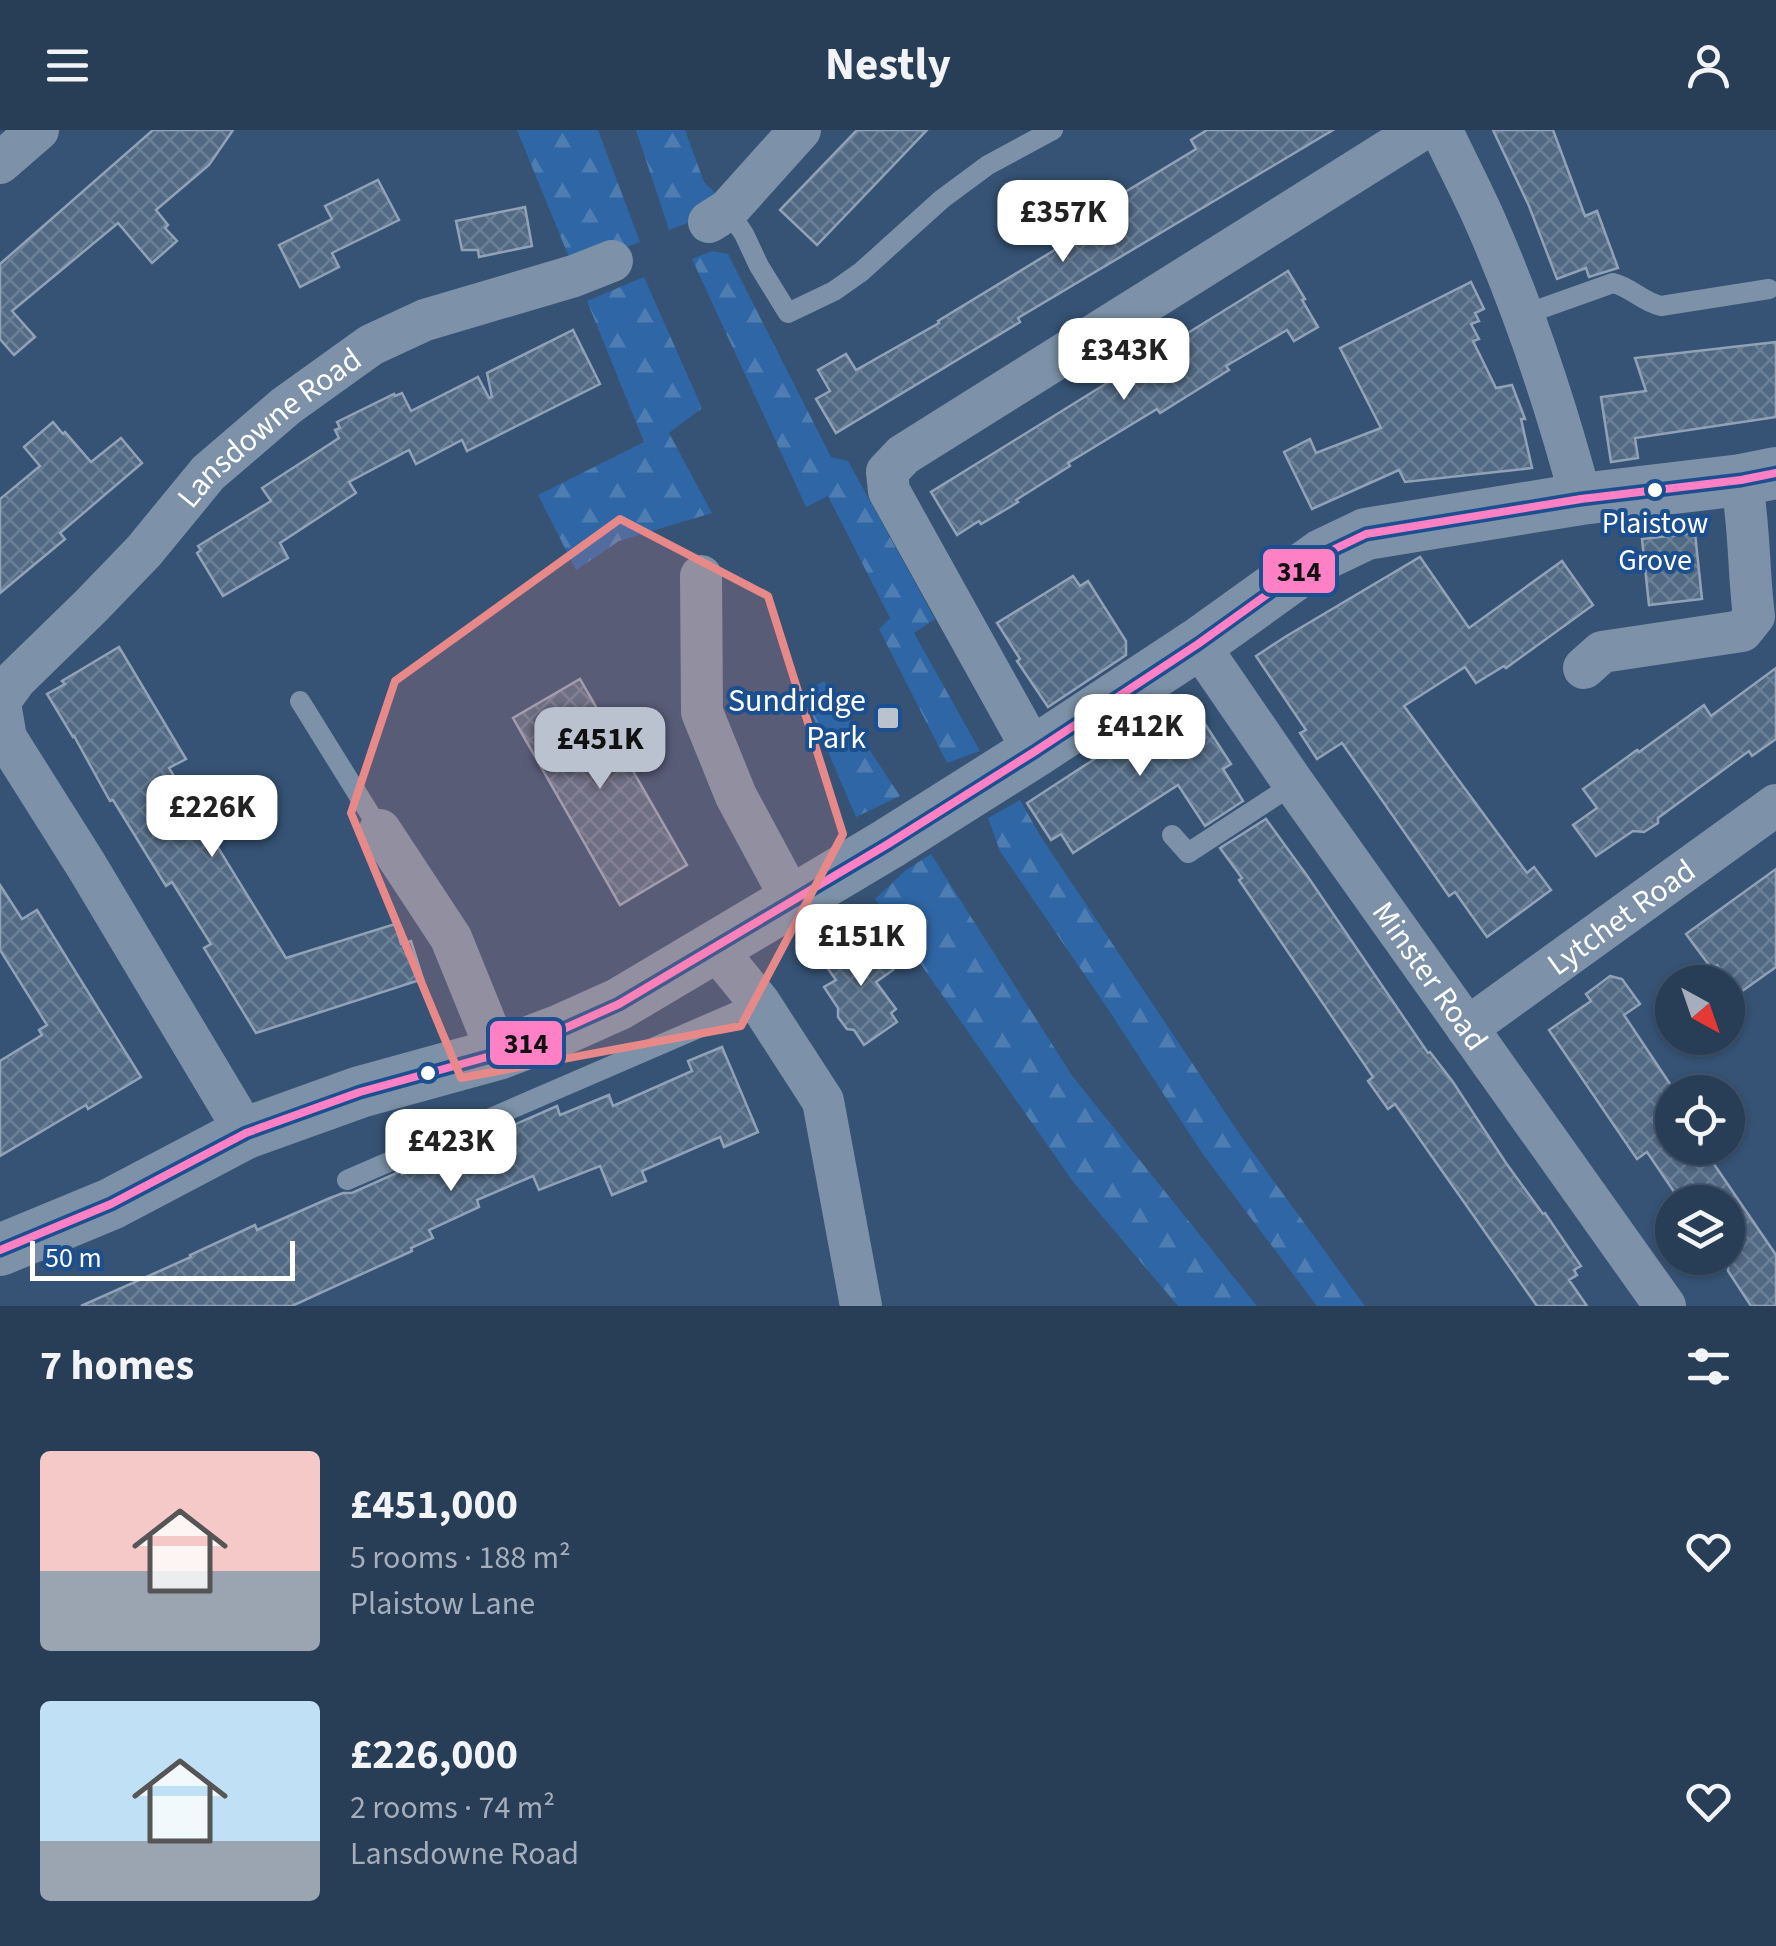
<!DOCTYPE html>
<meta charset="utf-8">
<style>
:root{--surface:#283e57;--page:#344961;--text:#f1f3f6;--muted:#a5aeba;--line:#44576d;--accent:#b9c2ce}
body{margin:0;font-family:"Source Sans 3",sans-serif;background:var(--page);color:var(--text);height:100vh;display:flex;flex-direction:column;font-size:38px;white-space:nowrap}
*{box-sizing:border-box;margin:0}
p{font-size:32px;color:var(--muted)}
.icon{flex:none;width:55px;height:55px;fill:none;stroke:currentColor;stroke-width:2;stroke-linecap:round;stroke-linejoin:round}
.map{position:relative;height:1176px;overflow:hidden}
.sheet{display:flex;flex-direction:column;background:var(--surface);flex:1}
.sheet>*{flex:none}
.needle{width:65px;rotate:140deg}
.tools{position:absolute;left:1655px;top:835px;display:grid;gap:20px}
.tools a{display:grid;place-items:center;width:90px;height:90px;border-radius:50%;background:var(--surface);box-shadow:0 2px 8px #0004,0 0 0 2px var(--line);font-size:50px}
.scale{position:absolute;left:30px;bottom:25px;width:265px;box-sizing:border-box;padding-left:10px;border:5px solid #fff;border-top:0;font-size:28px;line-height:35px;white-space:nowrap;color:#fff;-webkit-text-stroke:8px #1b4f8f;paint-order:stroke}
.price{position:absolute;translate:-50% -85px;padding:0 22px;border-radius:20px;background:#fff;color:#222;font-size:32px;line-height:65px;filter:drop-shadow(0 2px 5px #0008)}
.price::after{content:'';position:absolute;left:50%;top:60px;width:30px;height:22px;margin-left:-15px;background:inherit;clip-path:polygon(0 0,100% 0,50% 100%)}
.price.current{background:var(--accent);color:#111}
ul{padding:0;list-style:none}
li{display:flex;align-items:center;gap:30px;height:250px;padding:0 40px}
li span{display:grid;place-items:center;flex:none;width:280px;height:200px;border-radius:10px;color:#555}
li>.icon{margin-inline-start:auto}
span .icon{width:120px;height:120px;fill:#fffc;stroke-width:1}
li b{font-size:42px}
h2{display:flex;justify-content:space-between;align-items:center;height:120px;padding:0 40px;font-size:42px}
header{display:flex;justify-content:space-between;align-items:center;height:130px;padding:0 40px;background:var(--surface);font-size:45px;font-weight:700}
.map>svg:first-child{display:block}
</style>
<header><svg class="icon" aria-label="menu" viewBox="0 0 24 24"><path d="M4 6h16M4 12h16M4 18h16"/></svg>Nestly<svg class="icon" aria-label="person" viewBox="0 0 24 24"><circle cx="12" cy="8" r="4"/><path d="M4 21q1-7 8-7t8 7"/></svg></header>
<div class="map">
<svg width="1776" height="1176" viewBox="0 0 1776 1176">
<defs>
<pattern id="forest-firs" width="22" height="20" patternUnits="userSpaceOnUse" patternTransform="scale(2.5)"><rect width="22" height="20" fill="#2f66a5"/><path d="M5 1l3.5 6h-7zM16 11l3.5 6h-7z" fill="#4e7db2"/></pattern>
<pattern id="building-cross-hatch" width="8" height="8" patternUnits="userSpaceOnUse" patternTransform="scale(2.5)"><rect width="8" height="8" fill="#526984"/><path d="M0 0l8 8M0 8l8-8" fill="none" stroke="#6c8096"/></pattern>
</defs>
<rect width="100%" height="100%" fill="#365274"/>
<g fill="url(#forest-firs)">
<path d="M517 0H598L640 112 573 137Z"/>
<path d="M636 0H685L704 52 722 70 701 88 669 100Z"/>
<path d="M712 121 728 124 831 327 848 331 935 489 914 503 980 621 947 633 879 499 890 488 828 366 806 377 692 129Z"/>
<path d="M644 147 702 278 669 303 712 383 619 411 576 440 538 365 644 312 587 171Z"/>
<path d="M824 551 900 666 856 687 803 563Z"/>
<path d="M1020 670 1041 707 1243 1009 1365 1176H1317L1202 1023 1108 879 1000 721 988 688Z"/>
<path d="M931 724 1073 947 1257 1176H1178L1074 1053 875 769 906 740Z"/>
</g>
<g fill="url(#building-cross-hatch)" stroke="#92a2b6" stroke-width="2.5">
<path d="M153 0H233L209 35 156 80 168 95 165 98 177 111 152 133 118 93 12 181 35 207 14 225 0 209V134Z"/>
<path d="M857 0H927L817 115 780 80Z"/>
<path d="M1207 0H1333L1018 188 1020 192 836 303 816 269 830 261 818 240 846 224 856 240 939 193 938 191 1066 113 1056 95 1088 76 1092 82 1196 19 1191 10Z"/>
<path d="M1493 0H1553L1585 86 1597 81 1618 138 1589 147 1586 138 1557 149 1529 76Z"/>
<path d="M378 50 399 90 332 123 339 137 300 157 279 115 332 89 325 76Z"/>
<path d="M525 77 532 116 479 127 478 120H462L456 91Z"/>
<path d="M1288 141 1305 169 1302 170 1318 197 1294 211 1287 200 1226 236 1229 240 1160 283 1157 279 1114 305 1068 333 1070 336 1016 370 1018 372 1005 380 981 394 979 391 957 405 931 362Z"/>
<path d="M1471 152 1484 179 1475 183 1479 191 1471 194 1479 209 1473 211 1496 258 1512 255 1525 289H1521L1532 338 1405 352 1399 340 1312 379 1284 322 1310 309 1316 323 1381 298 1340 218Z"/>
<path d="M573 200 600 254 467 321 462 310 416 334 409 320 349 352 356 363 280 413 288 428 223 466 197 423 201 420 198 416 271 371 262 358 339 308 335 300 340 298 337 292 394 264 395 266 402 263 411 281 478 247 489 268 492 267 487 243Z"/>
<path d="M1776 212V287L1635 308 1638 328 1611 332 1601 267 1646 261 1635 228Z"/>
<path d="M53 292 63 304 65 302 91 332 121 308 142 333 60 403 65 409 0 463V369L40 336 24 317Z"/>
<path d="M1695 403 1702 469 1649 475 1642 409Z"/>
<path d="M1420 427 1469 498 1562 431 1593 475 1506 538 1504 536 1476 553 1465 537 1404 576 1527 743 1534 737 1551 760 1487 807 1455 762 1449 766 1342 613 1317 629 1300 603 1306 600 1256 526 1285 507Z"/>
<path d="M1073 446 1080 456 1088 451 1126 511V525L1048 577 1017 531 1020 529 997 493Z"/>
<path d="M119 517 186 629 169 638 286 828 395 794 401 814 411 811 423 849 256 903 204 818 211 814 172 752 166 756 113 670 110 671 74 606 73 607 47 564 65 554 62 551Z"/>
<path d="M1776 538V609L1752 626 1749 621 1658 688V693L1644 702 1633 701 1596 726 1573 695 1597 678 1583 659 1637 620 1639 622 1704 575 1711 586Z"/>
<path d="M580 549 687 735 620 775 513 588Z"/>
<path d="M1188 568 1231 634 1223 639 1243 671 1205 696 1178 655 1073 723 1061 704 1051 710 1027 673Z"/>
<path d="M1266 689 1308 747 1428 923 1430 922 1453 952 1506 1033 1543 1084 1545 1083 1581 1136 1574 1140 1577 1145 1569 1150 1587 1176H1537L1395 974 1388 979 1368 951 1373 947 1239 750 1242 748 1220 718Z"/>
<path d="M1776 739V837L1738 864 1717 835 1712 839 1686 804Z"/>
<path d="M0 755 22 789 37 780 141 947 88 979 86 975 0 1026V931L42 905 39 900 47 895 0 820Z"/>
<path d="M867 802 893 840 876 852 896 879 891 883 897 892 864 915 854 900 847 899 838 887V878L824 857 836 850 824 833Z"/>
<path d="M1610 846 1622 849 1640 874 1624 885 1672 957V1018H1703L1776 1125V1176H1751L1728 1141V1072H1681L1647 1022 1637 1029 1549 900 1591 871 1586 864Z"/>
<path d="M722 917 758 1002 724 1017 720 1007 642 1041 646 1051 612 1065 600 1036 539 1060 533 1046 477 1070 479 1077 429 1100 433 1108 411 1118 412 1121 292 1176H81L191 1127 190 1125 255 1095 257 1100 330 1068 343 1063H352L401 1041 402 1044 557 976 560 985 609 965 613 976 692 941 688 931Z"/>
</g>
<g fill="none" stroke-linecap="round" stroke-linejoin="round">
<g stroke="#7d92a8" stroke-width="20">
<path d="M728 80 744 104 759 136 788 183 834 161 861 142 942 69 988 35 1053 0"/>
<path d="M1523 185 1613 153C1631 157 1642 172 1661 176L1769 159"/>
<path d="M300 571 380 700"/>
<path d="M1172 705 1188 723 1294 654"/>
<path d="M347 1050 759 872"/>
</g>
<g stroke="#7d92a8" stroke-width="42">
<path d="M1439 0 1443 3C1457 33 1473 63 1486 93 1525 182 1556 275 1581 369"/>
<path d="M0 33 38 0"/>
<path d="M709 92 728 80 800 0"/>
<path d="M701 446 702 582 736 666 792 770"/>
<path id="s1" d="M1198 514 1294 654 1665 1176"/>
<path d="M1584 538 1602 522 1742 501 1754 486C1748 441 1750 394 1741 350"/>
<path id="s2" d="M0 571 16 549 91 476 144 421 208 343 286 276 371 215 425 190 574 146 612 131"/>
<path d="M0 573 6 608 86 735 246 1003"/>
<path d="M1034 622 889 361 887 342 903 325 1421 0"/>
<path d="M380 700 451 808 498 924"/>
<path d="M715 818 759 872 823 971 861 1176"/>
<path id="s3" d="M1467 898 1776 675"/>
</g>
<path stroke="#7d92a8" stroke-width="52" d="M0 1120 111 1074 246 1003 360 962 498 924 561 900 619 874 888 714 1034 622 1198 514 1322 425 1366 404 1581 369 1741 350 1776 343"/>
<g stroke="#1b4f8f" stroke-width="15">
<path id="bus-1" d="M0 1120 111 1074 246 1003 360 962 498 924 561 900 619 874 888 714 1034 622 1198 514 1322 425 1366 404 1581 369 1741 350 1776 343"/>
</g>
<use href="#bus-1" stroke="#ff80c5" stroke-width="8"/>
</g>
<path fill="#e88989" fill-opacity="0.2" stroke="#e88989" stroke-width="8" stroke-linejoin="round" d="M620 389 768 466 843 704 741 896 461 948 351 683 395 551Z"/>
<g fill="#fff" stroke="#1b4f8f" stroke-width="4">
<circle cx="1655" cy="360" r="9"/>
<circle cx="428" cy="943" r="9"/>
</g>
<rect fill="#b9c2ce" stroke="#1b4f8f" stroke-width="4" x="876" y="576" width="24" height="24" rx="5"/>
<g text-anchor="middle" stroke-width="8" stroke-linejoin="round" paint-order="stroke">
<g font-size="30" fill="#fff" stroke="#1b4f8f">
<text x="1655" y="403">Plaistow<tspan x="1655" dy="37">Grove</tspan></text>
</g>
<g font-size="32" fill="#fff" stroke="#1b4f8f">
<text dy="11" stroke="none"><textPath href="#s2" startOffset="385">Lansdowne Road</textPath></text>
<text dy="11" stroke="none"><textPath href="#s3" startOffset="190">Lytchet Road</textPath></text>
<text dy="11" stroke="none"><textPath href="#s1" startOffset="405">Minster Road</textPath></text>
</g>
<g font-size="32" fill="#fff" stroke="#1b4f8f" text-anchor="end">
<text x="866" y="581">Sundridge<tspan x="866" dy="37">Park</tspan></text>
</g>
</g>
<g stroke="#1b4f8f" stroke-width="4">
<rect x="1261" y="417" width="76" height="48" rx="10" fill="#ff80c5"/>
<rect x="488" y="889" width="76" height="48" rx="10" fill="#ff80c5"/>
</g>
<g font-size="28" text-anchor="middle" font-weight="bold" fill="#111">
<text x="1299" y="451">314</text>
<text x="526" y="923">314</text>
</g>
</svg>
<div class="tools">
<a><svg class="needle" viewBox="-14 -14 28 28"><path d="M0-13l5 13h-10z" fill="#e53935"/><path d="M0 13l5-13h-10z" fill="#a5aeba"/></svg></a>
<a><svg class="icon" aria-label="locate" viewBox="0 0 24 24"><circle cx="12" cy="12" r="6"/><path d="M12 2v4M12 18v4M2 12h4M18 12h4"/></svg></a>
<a><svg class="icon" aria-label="layers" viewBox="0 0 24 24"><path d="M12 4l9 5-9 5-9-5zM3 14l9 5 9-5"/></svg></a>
</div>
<div class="scale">50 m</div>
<b class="price" style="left:1063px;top:135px">£357K</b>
<b class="price" style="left:1124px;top:273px">£343K</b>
<b class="price" style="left:1140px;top:649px">£412K</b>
<b class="price current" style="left:600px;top:662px">£451K</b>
<b class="price" style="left:212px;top:730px">£226K</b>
<b class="price" style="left:861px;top:859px">£151K</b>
<b class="price" style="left:451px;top:1064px">£423K</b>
</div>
<section class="sheet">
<h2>7 homes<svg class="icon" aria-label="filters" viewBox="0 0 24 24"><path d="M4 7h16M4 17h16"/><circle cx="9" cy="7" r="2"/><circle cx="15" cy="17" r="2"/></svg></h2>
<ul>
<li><span style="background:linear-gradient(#f6c9c9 60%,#9aa5b1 0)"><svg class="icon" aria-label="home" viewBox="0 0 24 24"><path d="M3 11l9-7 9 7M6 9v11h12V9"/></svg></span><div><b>£451,000</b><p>5 rooms · 188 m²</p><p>Plaistow Lane</p></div><svg class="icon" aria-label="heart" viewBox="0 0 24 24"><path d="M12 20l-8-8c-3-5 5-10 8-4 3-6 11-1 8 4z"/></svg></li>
<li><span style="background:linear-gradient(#bfe0f5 70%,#9aa5b1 0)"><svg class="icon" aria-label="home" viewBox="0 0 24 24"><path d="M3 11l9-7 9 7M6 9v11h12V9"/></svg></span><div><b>£226,000</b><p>2 rooms · 74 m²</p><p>Lansdowne Road</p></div><svg class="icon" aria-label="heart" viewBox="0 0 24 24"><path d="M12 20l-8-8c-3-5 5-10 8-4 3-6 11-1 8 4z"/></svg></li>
</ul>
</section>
